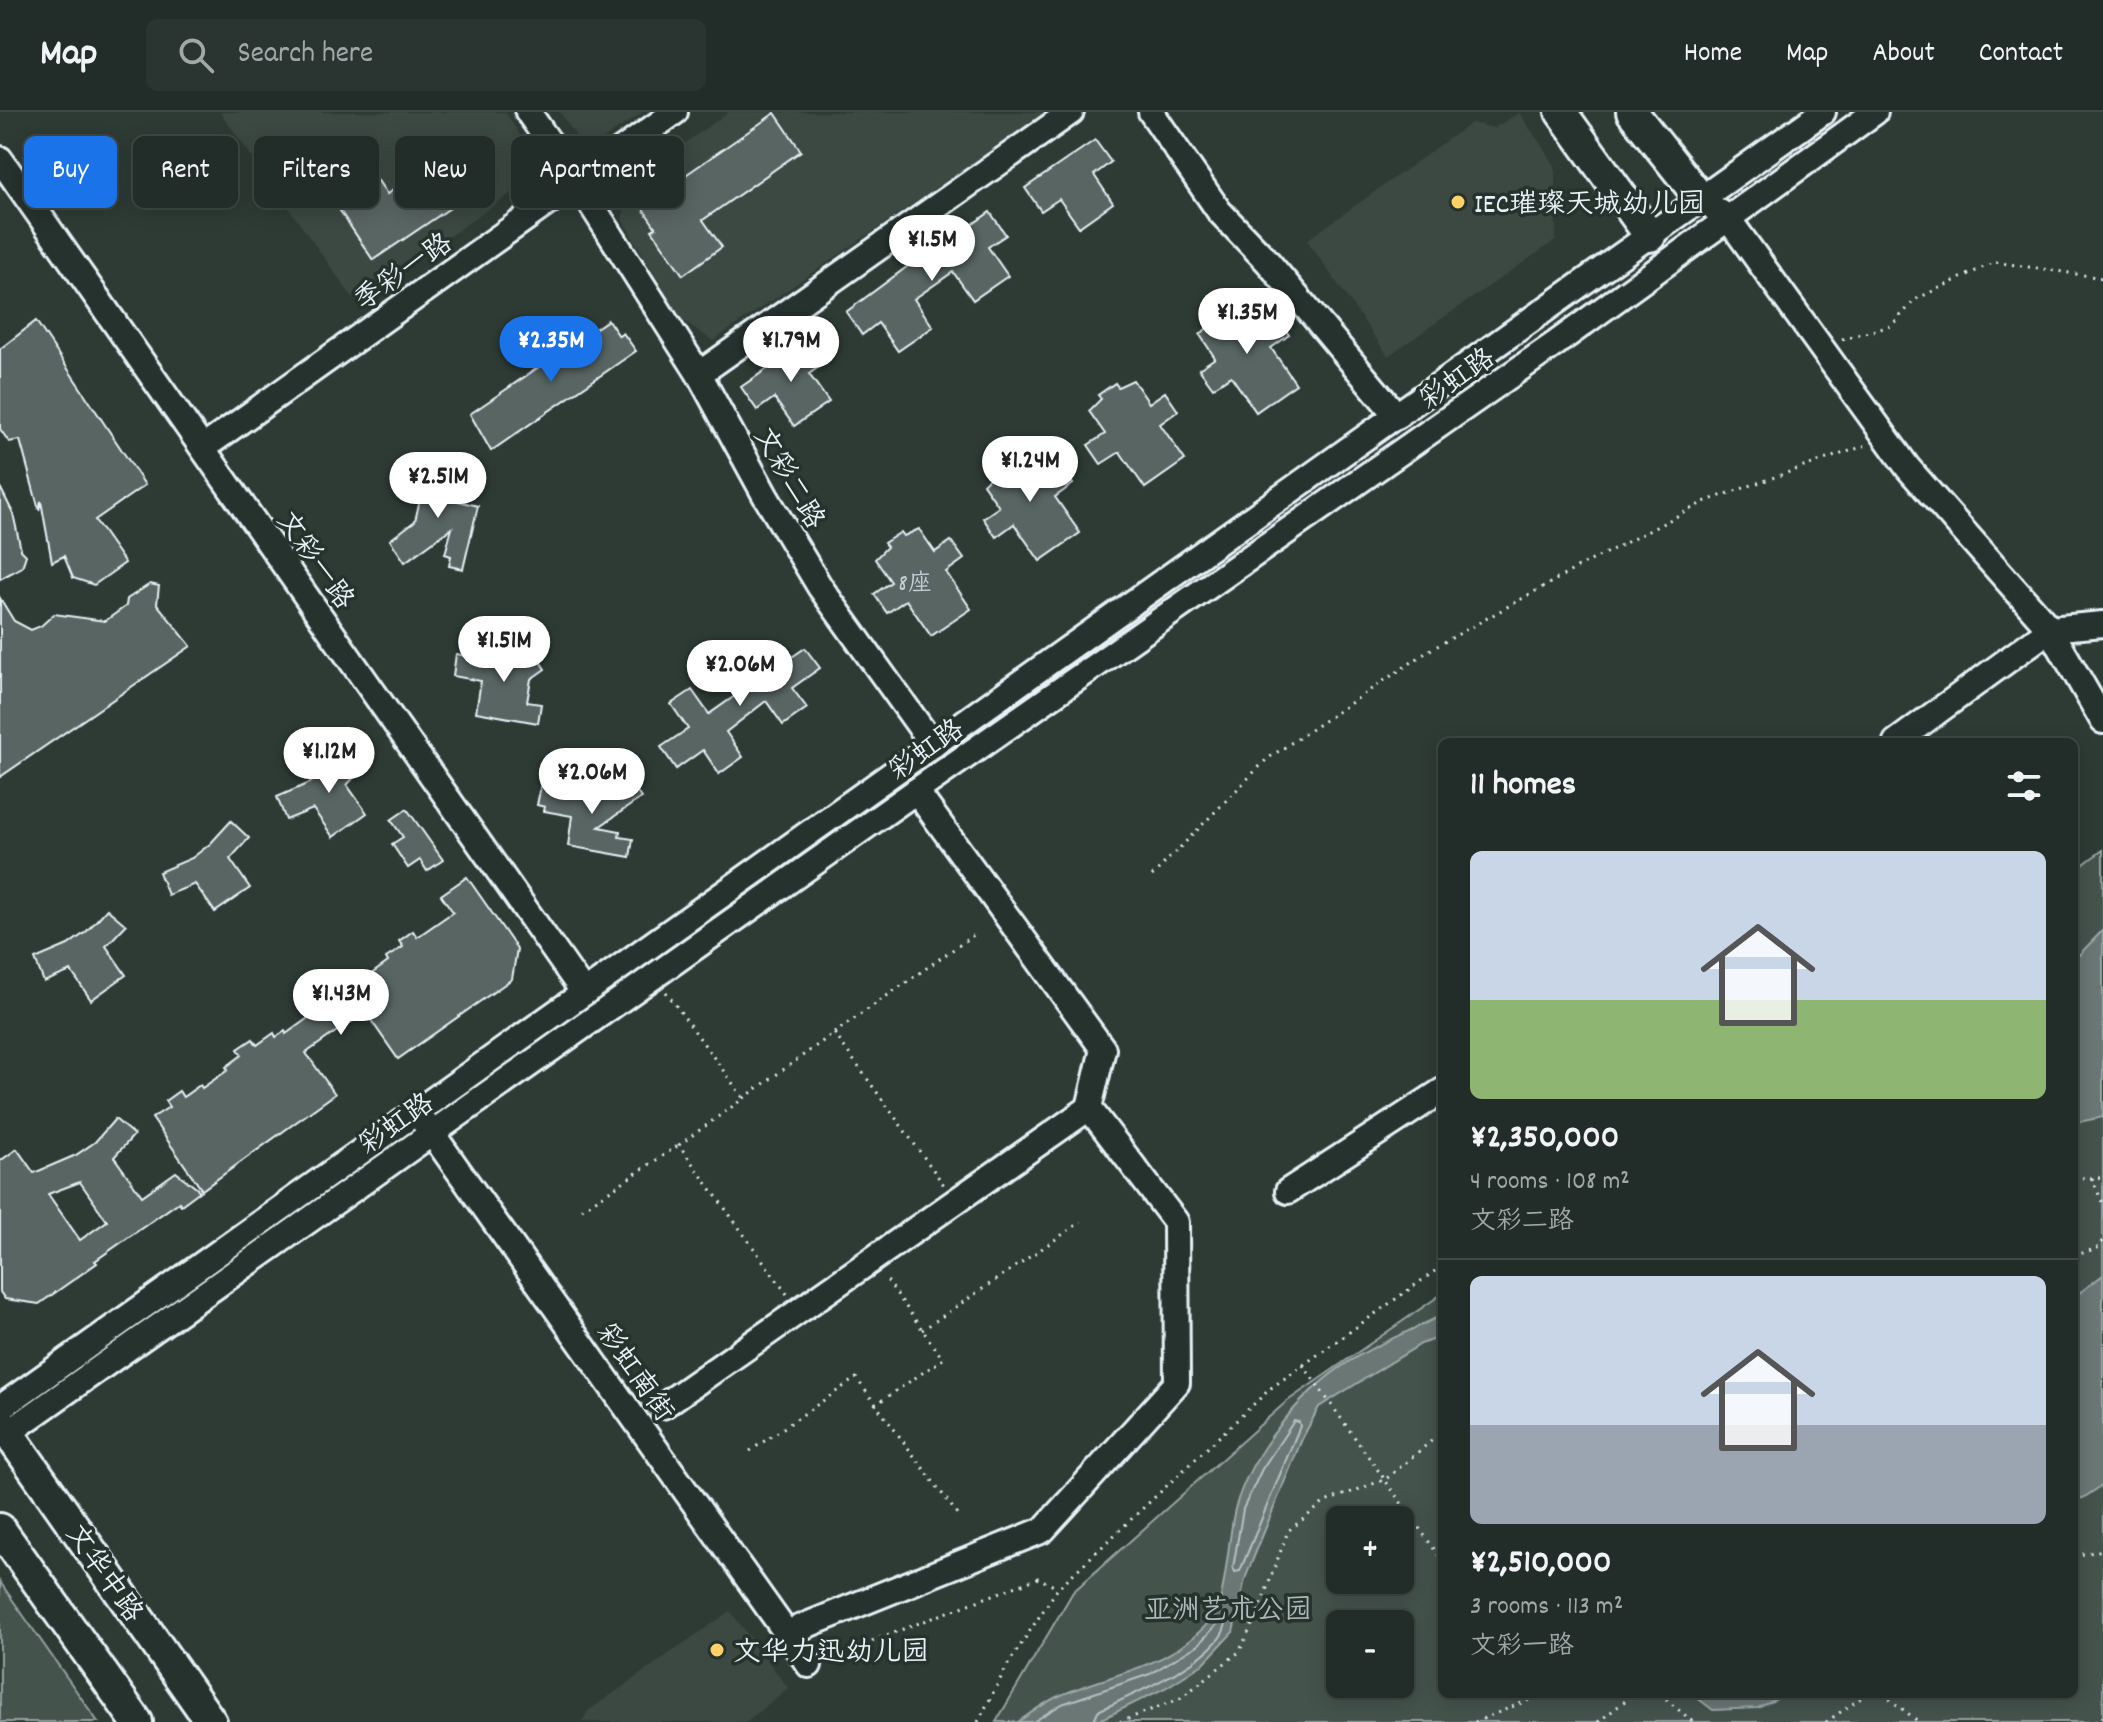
<!DOCTYPE html>
<meta charset="utf-8">
<style>
:root{--surface:#222c28;--page:#2a3430;--text:#f1f3f6;--muted:#a2a7a8;--line:#3f4845;--accent:#1a73e8}
body{margin:0;font-family:Dekko,"LXGW WenKai TC",sans-serif;background:var(--page);color:var(--text);height:100vh;display:flex;flex-direction:column;font-size:30px;white-space:nowrap}
*{box-sizing:border-box;margin:0}
p{font-size:26px;color:var(--muted)}
.icon{flex:none;width:44px;height:44px;fill:none;stroke:currentColor;stroke-width:2;stroke-linecap:round;stroke-linejoin:round}
.map{position:relative;flex:1;overflow:hidden}
.details{position:absolute;left:1438px;top:626px;width:640px;height:960px;display:flex;flex-direction:column;background:var(--surface);border-radius:12px;box-shadow:0 4px 20px #0003,0 0 0 2px var(--line)}
.details>*{flex:none}
.guide{position:absolute;left:24px;top:24px;width:760px;height:72px;display:flex;gap:16px}
.tools{position:absolute;left:1326px;top:1394px;display:grid;gap:16px}
.tools a{display:grid;place-items:center;width:88px;height:88px;border-radius:12px;background:var(--surface);box-shadow:0 4px 20px #0003,0 0 0 2px var(--line);font-size:40px}
.price{position:absolute;translate:-50% -68px;padding:0 18px;border-radius:28px;background:#fff;color:#222;font-size:26px;line-height:52px;filter:drop-shadow(0 2px 4px #0008)}
.price::after{content:'';position:absolute;left:50%;top:48px;width:24px;height:18px;margin-left:-12px;background:inherit;clip-path:polygon(0 0,100% 0,50% 100%)}
.price.on{background:var(--accent);color:#fff}
ul{padding:0;list-style:none}
li{display:grid;align-content:center;gap:16px;height:424px;padding:0 32px}
li+li{border-top:2px solid var(--line)}
li span{display:grid;place-items:center;height:248px;border-radius:12px;color:#555}
li>.icon{margin-inline-start:auto}
span .icon{width:144px;height:144px;fill:#fffc;stroke-width:1}
li b{font-size:34px}
h2{display:flex;justify-content:space-between;align-items:center;height:96px;padding:0 32px;font-size:34px}
.chip{padding:0 28px;border-radius:12px;background:var(--surface);box-shadow:0 4px 20px #0003,0 0 0 2px var(--line);font-size:28px;line-height:72px}
.chip.on{background:var(--accent);color:#fff}
header{display:flex;align-items:center;gap:48px;box-sizing:border-box;height:112px;padding:0 40px;background:var(--surface);border-bottom:2px solid var(--line)}
header strong{font-size:38px}
nav{display:flex;gap:44px;margin-inline-start:auto;font-size:28px}
.search{width:560px;height:72px;background:var(--page);display:flex;align-items:center;gap:20px;box-sizing:border-box;padding:0 28px;border-radius:12px;color:var(--muted);font-size:30px}
.map>svg:first-child{display:block}
</style>
<header>
<strong>Map</strong>
<div class="search"><svg class="icon" aria-label="search" viewBox="0 0 24 24"><circle cx="10" cy="10" r="6"/><path d="M15 15l6 6"/></svg>Search here</div>
<nav><a>Home</a><a>Map</a><a>About</a><a>Contact</a></nav>
</header>
<div class="map">
<svg width="2103" height="1610" viewBox="0 0 2103 1610">
<rect width="100%" height="100%" fill="#2e3b35"/>
<filter id="ink" filterUnits="userSpaceOnUse"><feTurbulence type="fractalNoise" baseFrequency=".0125" numOctaves="2"/><feDisplacementMap in="SourceGraphic" scale="16" xChannelSelector="R" yChannelSelector="G"/><feConvolveMatrix kernelMatrix="1 2 1 2 8 2 1 2 1" color-interpolation-filters="sRGB"/></filter>
<g filter="url(#ink)">
<g fill="#3b4843">
<path d="M220 0H505L539 52 535 65 355 189Z"/>
<path d="M560 0H643L586 39Z"/>
<path d="M729 0H1047L713 229 680 206 622 107 629 82 644 60Z"/>
<path d="M1519 1 1555 53 1556 128 1388 244 1307 128 1471 11 1494 16Z"/>
<path d="M730 1499 788 1576 746 1610H582L588 1599Z"/>
</g>
<g fill="#45524e" stroke="#96a2a3" stroke-width="2" fill-rule="evenodd">
<path d="M2103 738V1610H996L1073 1480 1286 1290 1442 1182V1582H2074V759ZM1340 1408H1400V1468H1340ZM1340 1512H1400V1572H1340Z"/>
<path d="M0 1470 98 1610H0Z"/>
</g>
<g fill="#6b7775" stroke="#9da8a9" stroke-width="2">
<path d="M2103 818V1005L2074 1011V848Z"/>
<path d="M2103 1163V1373L2083 1386 2074 1387V1185Z"/>
<path d="M1442 1203V1224L1421 1232 1319 1295 1302 1327 1255 1442 1245 1467 1233 1520 1203 1552 1167 1575 1096 1610H1018C1031 1601 1045 1590 1059 1584 1116 1559 1172 1557 1214 1504 1225 1489 1229 1420 1235 1397 1251 1338 1307 1272 1360 1243 1386 1228 1415 1217 1442 1203Z"/>
<path d="M1692 1582H1787L1758 1596 1713 1598Z"/>
</g>
<g fill="none" stroke-linecap="round" stroke-linejoin="round">
<g stroke="#b6c0c4" stroke-width="2">
<path d="M1294 1309 1299 1310 1300 1314 1240 1459 1235 1460 1233 1456 1243 1397 1262 1357Z"/>
<path d="M1033 1610 1062 1592 1150 1562 1198 1533 1221 1508 1226 1509C1226 1545 1127 1585 1098 1599L1093 1610"/>
</g>
</g>
<g fill="#596563" stroke="#e8f1f8" stroke-width="2" fill-rule="evenodd">
<path d="M775 1 801 39 703 108 722 135 683 163 652 118 656 116 641 94Z"/>
<path d="M1095 28 1111 50 1094 63 1113 91 1079 115 1059 87 1041 99 1025 76Z"/>
<path d="M463 30 490 69 373 148 320 69 360 42 387 82Z"/>
<path d="M990 100 1006 123 988 135 1008 164 973 188 953 160 914 187 933 215 898 239 878 211 862 223 846 200 927 140 929 143Z"/>
<path d="M1244 192 1260 215 1276 204 1289 223 1271 236 1296 272 1256 300 1231 264 1213 276 1199 257 1215 246 1200 223 1212 211 1209 207 1226 195 1229 199Z"/>
<path d="M608 208 619 224 623 221 636 239 491 339 470 302Z"/>
<path d="M36 209 145 373 95 408 125 451 94 473 73 466 64 444 52 450 41 389 39 398 20 328 9 330 0 317V237Z"/>
<path d="M810 227 827 249 809 262 829 290 794 314 774 286 757 298 741 275Z"/>
<path d="M1133 268 1149 291 1165 280 1178 299 1160 312 1185 348 1145 376 1120 340 1101 352 1088 333 1105 322 1089 299 1101 287 1098 283 1115 271 1118 275Z"/>
<path d="M1027 341 1043 364 1060 353 1073 372 1055 385 1080 421 1040 449 1014 412 996 425 983 406 999 395 983 372 995 360 992 356 1010 344 1012 348Z"/>
<path d="M429 349 452 355 446 386 478 394 463 457 449 454 451 444 445 442 452 416 405 450 390 428 415 409Z"/>
<path d="M0 375 13 401 21 438 26 443 22 455 0 467Z"/>
<path d="M919 417 935 440 951 429 964 447 946 460 971 497 931 524 906 488 887 501 874 482 891 470 875 447 887 435 884 431 901 420 904 424Z"/>
<path d="M150 472 159 474 157 492 191 534 0 665V486L14 509 31 518 41 514 54 502 105 509 126 494 127 487Z"/>
<path d="M762 528 780 553 805 536 820 556 792 576 807 596 783 613 766 589 726 620 743 645 719 662 703 638 676 657 661 635 688 617 671 592 692 578 709 602 756 569 739 544Z"/>
<path d="M528 531 545 557 531 567 527 590 541 592 538 611 476 600 481 569 453 564 456 542 521 554 512 540Z"/>
<path d="M348 634 367 651 347 673 367 701 333 725 313 697 286 708 277 685 310 671 328 657Z"/>
<path d="M628 667 641 686 599 715 620 719 619 725 633 727 630 745 568 734 572 704 544 699 545 695 537 693 541 673 598 685Z"/>
<path d="M407 697 443 748 427 759 420 748 408 756 392 732 403 725 391 708Z"/>
<path d="M231 709 249 726 230 747 250 776 215 800 195 772 168 783 159 760 192 746 210 732Z"/>
<path d="M467 765 517 837 512 867 398 947 366 901 340 917 306 941 335 982 202 1078 152 1006 169 995 165 989 179 979 183 985 200 973 202 976 228 958 226 955 242 943 238 937 253 927 257 933 274 921 276 925 285 919 286 922 315 901 312 898 329 886 325 880 340 870 344 876 360 865 363 868 388 850 386 846 403 835 399 829 413 819 417 825 453 800 441 783Z"/>
<path d="M107 797 126 813 106 834 126 863 91 888 71 859 44 870 35 847 68 833 86 820Z"/>
<path d="M115 1007 134 1023 114 1045 142 1084 176 1060 200 1079 181 1093 179 1090 95 1149 97 1151 39 1192 5 1187 0 1180V1049L17 1037 34 1061 76 1043 95 1030ZM80 1070 107 1109 80 1128 48 1082Z"/>
</g>
<g fill="none" stroke-linecap="round" stroke-linejoin="round">
<g stroke="#e8f1f8" stroke-width="30">
<g id="minor">
<path d="M528 0 577 70 699 262 766 385 820 475 933 633"/>
<path d="M1151 0 1219 99 1268 150 1397 304"/>
<path d="M0 47 584 881"/>
<path d="M1715 97 1727 105 1908 356 2050 517 2103 609"/>
<path d="M699 262 1071 0"/>
<path d="M203 336 675 0"/>
<path d="M1896 630 2050 517 2103 512"/>
<path d="M424 1010 809 1553"/>
<path d="M1288 1079 1442 979"/>
<path d="M663 1294 1089 996"/>
<path d="M0 1296 1823 0"/>
<path d="M8 1321 916 679 1555 232 1875 0"/>
<path d="M787 1521 1043 1418 1177 1271 1176 1110 1089 996 1103 937 916 679"/>
</g>
</g>
<g stroke="#e8f1f8" stroke-width="36">
<g id="major">
<path d="M1561 0 1650 124"/>
<path d="M1632 0 1700 86"/>
<path d="M0 1309 211 1610"/>
<path d="M0 1417 137 1610"/>
</g>
</g>
<g stroke="#e8f1f8" stroke-width="3" stroke-dasharray="2 6" stroke-linecap="butt">
<path d="M1842 227 1891 214 1916 187 1995 150 2103 166"/>
<path d="M1152 764 1267 647 1430 538 1575 457 1706 389 1867 333"/>
<path d="M666 880 744 987"/>
<path d="M834 921 975 822"/>
<path d="M2074 1066H2103"/>
<path d="M2092 1066 2103 1092"/>
<path d="M582 1097 679 1033"/>
<path d="M2074 1144 2100 1135 2103 1129"/>
<path d="M787 1182 679 1033 834 921 944 1073"/>
<path d="M922 1218 1081 1110"/>
<path d="M1303 1253 1442 1448"/>
<path d="M875 1293 943 1247 884 1164"/>
<path d="M750 1339 856 1266 958 1403"/>
<path d="M2074 1444 2103 1438"/>
<path d="M827 1546 1038 1466 1058 1476"/>
<path d="M1660 1582 1693 1610"/>
<path d="M1883 1582 1919 1610"/>
<path d="M978 1610 1007 1554 1058 1476 1271 1276 1442 1154"/>
<path d="M1120 1610 1181 1586 1239 1540 1257 1503 1288 1419 1325 1390 1386 1367 1442 1320"/>
<path d="M1475 1610 1544 1582"/>
<path d="M1598 1610 1634 1582"/>
<path d="M1826 1610 1867 1582"/>
<path d="M2095 1610 2103 1605"/>
</g>
<use href="#minor" stroke="#26332d" stroke-width="24"/>
<use href="#major" stroke="#26332d" stroke-width="30"/>
</g>
</g>
<g fill="#ffd166" stroke="#26332d" stroke-width="3">
<circle cx="1458" cy="90" r="8"/>
<circle cx="717" cy="1538" r="8"/>
</g>
<g text-anchor="middle" stroke-width="7" stroke-linejoin="round" paint-order="stroke">
<g font-size="24" fill="#c4ced3">
<text x="915" y="478">8座</text>
</g>
<g font-size="28" fill="#e8f1f8" stroke="#26332d" text-anchor="start">
<text x="1474" y="100">IEC璀璨天城幼儿园</text>
<text x="733" y="1548">文华力迅幼儿园</text>
</g>
<g font-size="28" fill="#e8f1f8" stroke="#26332d">
<text transform="translate(402 158) rotate(-35)" y="10">季彩一路</text>
<text transform="translate(1456 265) rotate(-35)" y="10">彩虹路</text>
<text transform="translate(791 365) rotate(60)" y="10">文彩二路</text>
<text transform="translate(317 447) rotate(55)" y="10">文彩一路</text>
<text transform="translate(925 636) rotate(-35)" y="10">彩虹路</text>
<text transform="translate(395 1010) rotate(-35)" y="10">彩虹路</text>
<text transform="translate(637 1259) rotate(55)" y="10">彩虹南街</text>
<text transform="translate(106 1460) rotate(55)" y="10">文华中路</text>
</g>
<g font-size="28" fill="#afb9bc" stroke="#26332d">
<text x="1228" y="1506">亚洲艺术公园</text>
</g>
</g>
</svg>
<div class="tools">
<a>+</a>
<a>−</a>
</div>
<b class="price" style="left:932px;top:171px">¥1.5M</b>
<b class="price" style="left:1247px;top:244px">¥1.35M</b>
<b class="price on" style="left:551px;top:272px">¥2.35M</b>
<b class="price" style="left:791px;top:272px">¥1.79M</b>
<b class="price" style="left:1030px;top:392px">¥1.24M</b>
<b class="price" style="left:438px;top:408px">¥2.51M</b>
<b class="price" style="left:504px;top:572px">¥1.51M</b>
<b class="price" style="left:740px;top:596px">¥2.06M</b>
<b class="price" style="left:329px;top:683px">¥1.12M</b>
<b class="price" style="left:592px;top:704px">¥2.06M</b>
<b class="price" style="left:341px;top:925px">¥1.43M</b>
<div class="guide">
<a class="chip on">Buy</a>
<a class="chip">Rent</a>
<a class="chip">Filters</a>
<a class="chip">New</a>
<a class="chip">Apartment</a>
</div>
<section class="details">
<h2>11 homes<svg class="icon" aria-label="filters" viewBox="0 0 24 24"><path d="M4 7h16M4 17h16"/><circle cx="9" cy="7" r="2"/><circle cx="15" cy="17" r="2"/></svg></h2>
<ul>
<li><span style="background:linear-gradient(#c9d6e8 60%,#8fb573 0)"><svg class="icon" aria-label="home" viewBox="0 0 24 24"><path d="M3 11l9-7 9 7M6 9v11h12V9"/></svg></span><div><b>¥2,350,000</b><p>4 rooms · 108 m²</p><p>文彩二路</p></div></li>
<li><span style="background:linear-gradient(#c9d6e8 60%,#9aa5b1 0)"><svg class="icon" aria-label="home" viewBox="0 0 24 24"><path d="M3 11l9-7 9 7M6 9v11h12V9"/></svg></span><div><b>¥2,510,000</b><p>3 rooms · 113 m²</p><p>文彩一路</p></div></li>
</ul>
</section>
</div>
